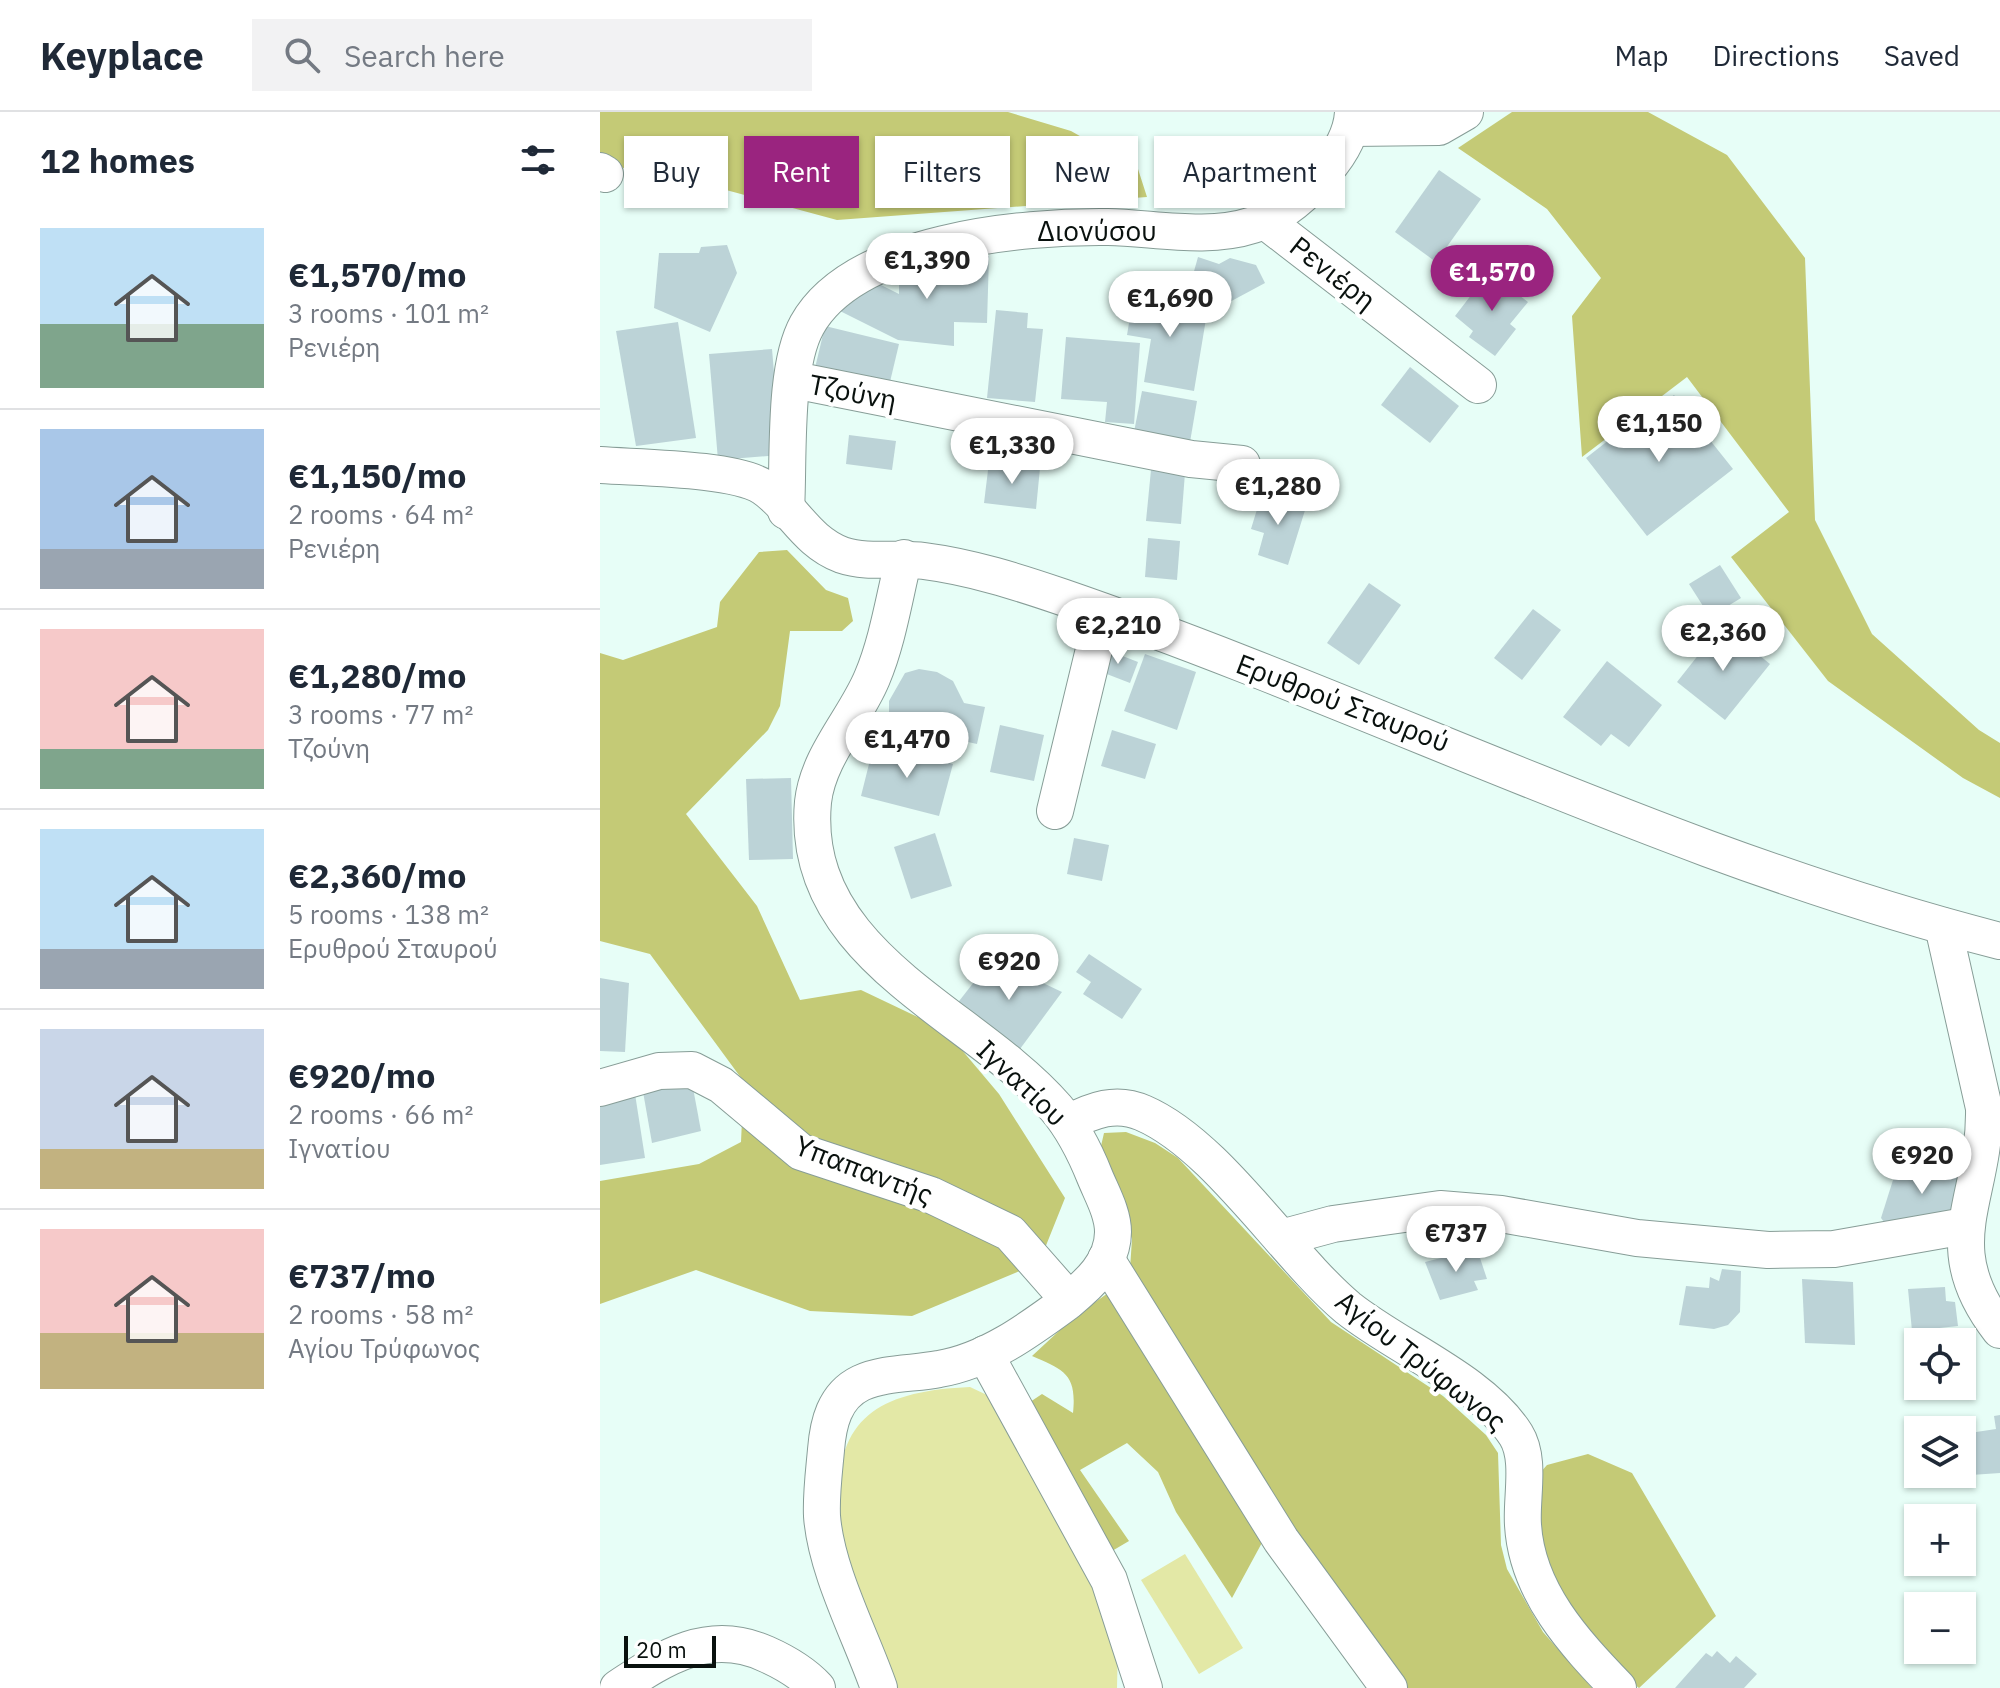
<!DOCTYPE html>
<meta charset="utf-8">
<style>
:root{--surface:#fff;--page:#f2f2f3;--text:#1f2937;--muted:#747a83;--line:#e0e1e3;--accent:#9a247f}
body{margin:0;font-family:"IBM Plex Sans",sans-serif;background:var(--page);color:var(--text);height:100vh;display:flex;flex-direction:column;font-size:30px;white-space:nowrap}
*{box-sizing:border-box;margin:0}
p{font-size:26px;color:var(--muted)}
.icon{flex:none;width:44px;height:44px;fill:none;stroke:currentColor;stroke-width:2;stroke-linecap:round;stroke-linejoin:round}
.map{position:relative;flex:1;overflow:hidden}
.side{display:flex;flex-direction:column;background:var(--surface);width:600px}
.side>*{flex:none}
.banner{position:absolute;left:24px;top:24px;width:760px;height:72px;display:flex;gap:16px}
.fabs{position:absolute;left:1304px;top:1216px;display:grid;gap:16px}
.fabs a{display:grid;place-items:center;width:72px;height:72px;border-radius:0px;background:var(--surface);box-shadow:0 2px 6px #0004;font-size:40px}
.scale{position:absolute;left:24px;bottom:20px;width:92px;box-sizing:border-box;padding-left:8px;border:4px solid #09110e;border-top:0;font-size:22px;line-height:28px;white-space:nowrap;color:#09110e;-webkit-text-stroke:6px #fff;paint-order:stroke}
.price{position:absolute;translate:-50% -68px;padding:0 18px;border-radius:28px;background:#fff;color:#222;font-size:26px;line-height:52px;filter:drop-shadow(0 2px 4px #0008)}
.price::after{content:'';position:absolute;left:50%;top:48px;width:24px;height:18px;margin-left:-12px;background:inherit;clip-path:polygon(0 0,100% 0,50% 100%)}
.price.on{background:var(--accent);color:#fff}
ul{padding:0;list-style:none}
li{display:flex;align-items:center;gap:24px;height:200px;padding:0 40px}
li+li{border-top:2px solid var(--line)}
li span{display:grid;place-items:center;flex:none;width:224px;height:160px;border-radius:0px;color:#555}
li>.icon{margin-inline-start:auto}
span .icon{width:96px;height:96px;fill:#fffc;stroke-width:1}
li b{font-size:34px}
h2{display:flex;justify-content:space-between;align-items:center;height:96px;padding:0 40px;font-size:34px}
.pill{padding:0 28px;border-radius:0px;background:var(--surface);box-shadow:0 2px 6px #0004;font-size:28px;line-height:72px}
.pill.on{background:var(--accent);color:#fff}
header{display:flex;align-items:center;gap:48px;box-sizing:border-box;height:112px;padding:0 40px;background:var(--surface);border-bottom:2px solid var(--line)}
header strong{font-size:38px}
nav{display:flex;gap:44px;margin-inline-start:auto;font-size:28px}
.search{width:560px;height:72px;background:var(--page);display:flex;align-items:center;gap:20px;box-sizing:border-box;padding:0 28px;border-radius:0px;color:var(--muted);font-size:30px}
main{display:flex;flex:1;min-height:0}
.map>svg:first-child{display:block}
</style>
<header>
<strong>Keyplace</strong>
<div class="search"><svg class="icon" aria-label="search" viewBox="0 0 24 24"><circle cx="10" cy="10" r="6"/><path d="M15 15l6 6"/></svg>Search here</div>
<nav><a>Map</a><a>Directions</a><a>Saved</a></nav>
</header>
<main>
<section class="side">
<h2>12 homes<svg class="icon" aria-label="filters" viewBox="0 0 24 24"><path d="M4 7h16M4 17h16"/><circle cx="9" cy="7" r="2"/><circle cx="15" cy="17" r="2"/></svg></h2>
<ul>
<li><span style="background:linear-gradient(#bfe0f5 60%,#7fa58c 0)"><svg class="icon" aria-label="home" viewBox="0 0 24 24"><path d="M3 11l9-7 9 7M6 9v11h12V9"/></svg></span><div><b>€1,570/mo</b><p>3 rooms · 101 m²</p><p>Ρενιέρη</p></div></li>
<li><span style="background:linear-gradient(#a9c7e8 75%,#9aa5b1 0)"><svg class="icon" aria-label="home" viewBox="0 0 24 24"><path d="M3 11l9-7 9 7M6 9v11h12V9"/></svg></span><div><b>€1,150/mo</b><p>2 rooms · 64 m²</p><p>Ρενιέρη</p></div></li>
<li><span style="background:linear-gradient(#f6c9c9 75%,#7fa58c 0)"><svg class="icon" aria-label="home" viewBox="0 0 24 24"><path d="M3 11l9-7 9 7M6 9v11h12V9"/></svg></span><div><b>€1,280/mo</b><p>3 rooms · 77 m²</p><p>Τζούνη</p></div></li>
<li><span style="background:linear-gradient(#bfe0f5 75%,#9aa5b1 0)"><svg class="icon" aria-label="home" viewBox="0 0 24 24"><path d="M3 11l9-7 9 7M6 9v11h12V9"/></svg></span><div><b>€2,360/mo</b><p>5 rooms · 138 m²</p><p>Ερυθρού Σταυρού</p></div></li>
<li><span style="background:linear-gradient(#c9d6e8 75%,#c2b280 0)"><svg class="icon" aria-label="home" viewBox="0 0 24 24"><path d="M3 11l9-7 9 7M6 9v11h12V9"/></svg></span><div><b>€920/mo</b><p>2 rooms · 66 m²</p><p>Ιγνατίου</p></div></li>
<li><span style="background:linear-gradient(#f6c9c9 65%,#c2b280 0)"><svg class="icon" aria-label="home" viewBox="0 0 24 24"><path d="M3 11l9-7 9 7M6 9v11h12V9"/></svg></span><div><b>€737/mo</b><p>2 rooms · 58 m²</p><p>Αγίου Τρύφωνος</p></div></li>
</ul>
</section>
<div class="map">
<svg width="1400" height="1576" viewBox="0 0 1400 1576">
<rect width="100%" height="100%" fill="#e7fef7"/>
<g fill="#e3e8a6">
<path d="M370 1275 387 1283 486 1448 518 1530 517 1576H295C279 1539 260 1501 246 1463 241 1447 242 1425 240 1408 230 1307 277 1279 370 1275Z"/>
<path d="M585 1442 643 1536 599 1562 541 1468Z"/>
</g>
<g fill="#c4ca76">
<path d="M0 0H408L471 19 538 57 547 85 237 108 67 62 36 64 0 41Z"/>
<path d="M912 0H1048L1127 43 1205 146 1215 408 1272 522 1379 618 1400 631V686L1363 666 1228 569 1131 445 1189 400 1087 265 982 345 972 204 1001 166 947 97 858 36Z"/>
<path d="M187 438 226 478 248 486 253 509 242 519H190L180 594 168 618 86 702 157 794 200 888 261 878 345 918 399 982 465 1086 439 1151 312 1204 210 1199 96 1158 0 1192V1069L99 1052 141 1030 142 1008 158 989 50 842 0 829V541L23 548 117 515 120 490 159 440Z"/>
<path d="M526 1020 555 1031 578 1046 731 1210 843 1284 886 1323 898 1341 901 1433 907 1457 943 1520 992 1576H801L722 1469 530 1157 532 1127 501 1034 504 1021Z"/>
<path d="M508 1181 664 1427 632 1486 576 1400 558 1360 527 1331 480 1358 529 1429 512 1439 427 1292 442 1282 473 1301C477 1262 464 1258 432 1244L473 1206Z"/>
<path d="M988 1342 1032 1361 1116 1504 1039 1576C996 1541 945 1489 934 1433 931 1413 933 1390 932 1370L947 1353Z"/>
</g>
<g fill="#bcd3d7">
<path d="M839 58 881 87 836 150 795 120Z"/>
<path d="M127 133 137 161 110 220 54 196 59 141H99L101 135Z"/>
<path d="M389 144 387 211 354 210V234L298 228 236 197 277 171 299 182V157L355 146Z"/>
<path d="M598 145 619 152 630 146 656 153 665 171 624 193 618 177 591 170Z"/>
<path d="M889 160 928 190 910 212 916 217 895 244 869 225 873 219 855 204Z"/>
<path d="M534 181 608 195 594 279 544 270 551 227 527 223Z"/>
<path d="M396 198 428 201 427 216 443 217 435 290 387 286Z"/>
<path d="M78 210 96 326 36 334 16 219Z"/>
<path d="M225 214 299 232 289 274 215 256Z"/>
<path d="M466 225 540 231 534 312 505 310 507 290 461 287Z"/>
<path d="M172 237 181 343 118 348 109 242Z"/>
<path d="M810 255 859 294 830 331 781 293Z"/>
<path d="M542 279 597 289 590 330 534 320Z"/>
<path d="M1074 283 1133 357 1047 424 986 346 1056 291 1059 294Z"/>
<path d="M249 323 296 329 292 358 246 352Z"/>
<path d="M389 350 440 356 436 397 384 391Z"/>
<path d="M551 358 585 361 581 412 546 409Z"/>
<path d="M662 381 706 395 688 453 658 443 664 421 651 417Z"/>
<path d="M548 426 580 429 577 468 545 465Z"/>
<path d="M1120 453 1141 486 1110 505 1089 472Z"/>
<path d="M769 471 801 493 759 553 727 531Z"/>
<path d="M933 497 961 518 922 568 894 546Z"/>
<path d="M1122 513 1170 552 1125 608 1077 570Z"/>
<path d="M507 538 538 550 530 571 499 559Z"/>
<path d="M545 542 596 560 577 618 524 599Z"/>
<path d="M1007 549 1062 593 1029 635 1011 622 1001 634 963 605Z"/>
<path d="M319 557 337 560 353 569 364 591 385 595 377 632 354 627 334 635 318 633 296 620 289 606V589L305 561Z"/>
<path d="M400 613 444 623 434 669 390 660Z"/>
<path d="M512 618 556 632 545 667 501 654Z"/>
<path d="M274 632 353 652 339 704 261 684Z"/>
<path d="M191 666 193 747 149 748 146 667Z"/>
<path d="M335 721 352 774 311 787 294 735Z"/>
<path d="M474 726 509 733 502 769 467 762Z"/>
<path d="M489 842 542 877 522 907 483 882 491 870 476 860Z"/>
<path d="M392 847 462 880 420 937 356 893Z"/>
<path d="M0 866 29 871 25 940 0 939Z"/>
<path d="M91 965 101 1019 52 1031 42 974Z"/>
<path d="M35 982 45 1046 0 1053V989Z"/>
<path d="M1299 1049 1364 1060 1355 1107 1292 1120 1281 1106Z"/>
<path d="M877 1137 887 1167 874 1169 878 1178 840 1188 825 1150Z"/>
<path d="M1122 1157 1141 1159 1140 1200 1128 1213 1114 1217 1079 1213 1086 1174 1109 1176 1110 1165 1119 1169Z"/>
<path d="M1202 1167 1253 1170 1255 1233 1205 1231Z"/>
<path d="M1345 1175 1346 1189 1355 1190 1358 1214 1312 1219 1308 1177Z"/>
<path d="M1363 1219 1373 1274 1362 1276V1230H1318V1274L1358 1276 1311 1281 1306 1224Z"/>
<path d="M1400 1303V1361L1371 1363 1363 1322 1396 1317 1394 1304Z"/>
<path d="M1117 1539 1130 1551 1136 1544 1157 1562 1144 1576H1075L1106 1541 1112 1545Z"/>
</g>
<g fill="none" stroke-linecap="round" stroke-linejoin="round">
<g stroke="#879d97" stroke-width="38">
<g id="minor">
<path d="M751 16 839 15 865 0"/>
<path d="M0 59 5 62"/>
<path d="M664 108 878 273"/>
<path d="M194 268 591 347 642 352"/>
<path d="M0 353C39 356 133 356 163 375 193 395 205 429 242 443 269 452 297 445 324 449 371 455 418 470 462 485 779 594 1074 746 1400 829"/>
<path d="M186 399C189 349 183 256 207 213 254 129 422 114 508 115 555 116 607 128 653 113 682 103 705 83 725 59 739 43 752 22 753 0"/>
<path d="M455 699 503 500"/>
<path d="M1343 814 1384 996C1386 1087 1333 1132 1400 1218"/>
<path d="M0 976 59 959 92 958 121 973 201 1040 331 1083 410 1121 469 1188"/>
<path d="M468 1011C493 998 516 989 543 1001 617 1033 685 1143 748 1196 798 1236 882 1269 916 1323 931 1347 921 1386 923 1413 927 1480 974 1530 1018 1576"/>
<path d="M681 1126 733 1112 840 1097 901 1102 1037 1126 1168 1138 1234 1137 1365 1114"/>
<path d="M506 1147 681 1428 789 1576"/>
<path d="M385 1242 509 1468 544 1576"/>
<path d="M18 1576C65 1545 109 1516 166 1542 184 1550 203 1561 217 1576"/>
<path d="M279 1576C261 1524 226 1459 222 1404 221 1382 224 1360 226 1338 228 1312 234 1284 261 1271 285 1260 314 1262 339 1257 387 1249 429 1218 467 1190 489 1172 513 1151 513 1120 513 1101 502 1082 495 1065 485 1040 473 1016 456 996 373 900 199 844 213 690 218 644 255 607 272 566 288 528 294 486 304 446"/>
</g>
</g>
<use href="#minor" stroke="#fff" stroke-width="36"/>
</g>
<g text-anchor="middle" stroke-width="8" stroke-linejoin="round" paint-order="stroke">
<g font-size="28" fill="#09110e" stroke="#fff">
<text x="497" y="129">Διονύσου</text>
<text transform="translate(733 161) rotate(38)" y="10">Ρενιέρη</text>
<text transform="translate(253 280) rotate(11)" y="10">Τζούνη</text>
<text transform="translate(743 591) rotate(21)" y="10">Ερυθρού Σταυρού</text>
<text transform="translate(422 971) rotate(43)" y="10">Ιγνατίου</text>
<text transform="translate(264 1058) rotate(21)" y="10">Υπαπαντής</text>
<text transform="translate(821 1249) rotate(38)" y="10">Αγίου Τρύφωνος</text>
</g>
</g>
</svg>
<div class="fabs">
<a><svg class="icon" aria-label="locate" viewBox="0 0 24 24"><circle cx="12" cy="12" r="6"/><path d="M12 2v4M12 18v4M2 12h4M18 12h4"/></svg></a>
<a><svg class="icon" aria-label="layers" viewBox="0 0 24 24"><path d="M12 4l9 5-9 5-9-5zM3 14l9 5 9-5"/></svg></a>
<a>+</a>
<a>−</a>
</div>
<div class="scale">20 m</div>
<b class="price" style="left:327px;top:189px">€1,390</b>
<b class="price on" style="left:892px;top:201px">€1,570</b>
<b class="price" style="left:570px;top:227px">€1,690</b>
<b class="price" style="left:1059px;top:352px">€1,150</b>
<b class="price" style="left:412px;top:374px">€1,330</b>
<b class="price" style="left:678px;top:415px">€1,280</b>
<b class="price" style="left:518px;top:554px">€2,210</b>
<b class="price" style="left:1123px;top:561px">€2,360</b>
<b class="price" style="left:307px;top:668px">€1,470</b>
<b class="price" style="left:409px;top:890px">€920</b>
<b class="price" style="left:1322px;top:1084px">€920</b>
<b class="price" style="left:856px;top:1162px">€737</b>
<div class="banner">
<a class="pill">Buy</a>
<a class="pill on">Rent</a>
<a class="pill">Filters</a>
<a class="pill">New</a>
<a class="pill">Apartment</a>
</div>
</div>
</main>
